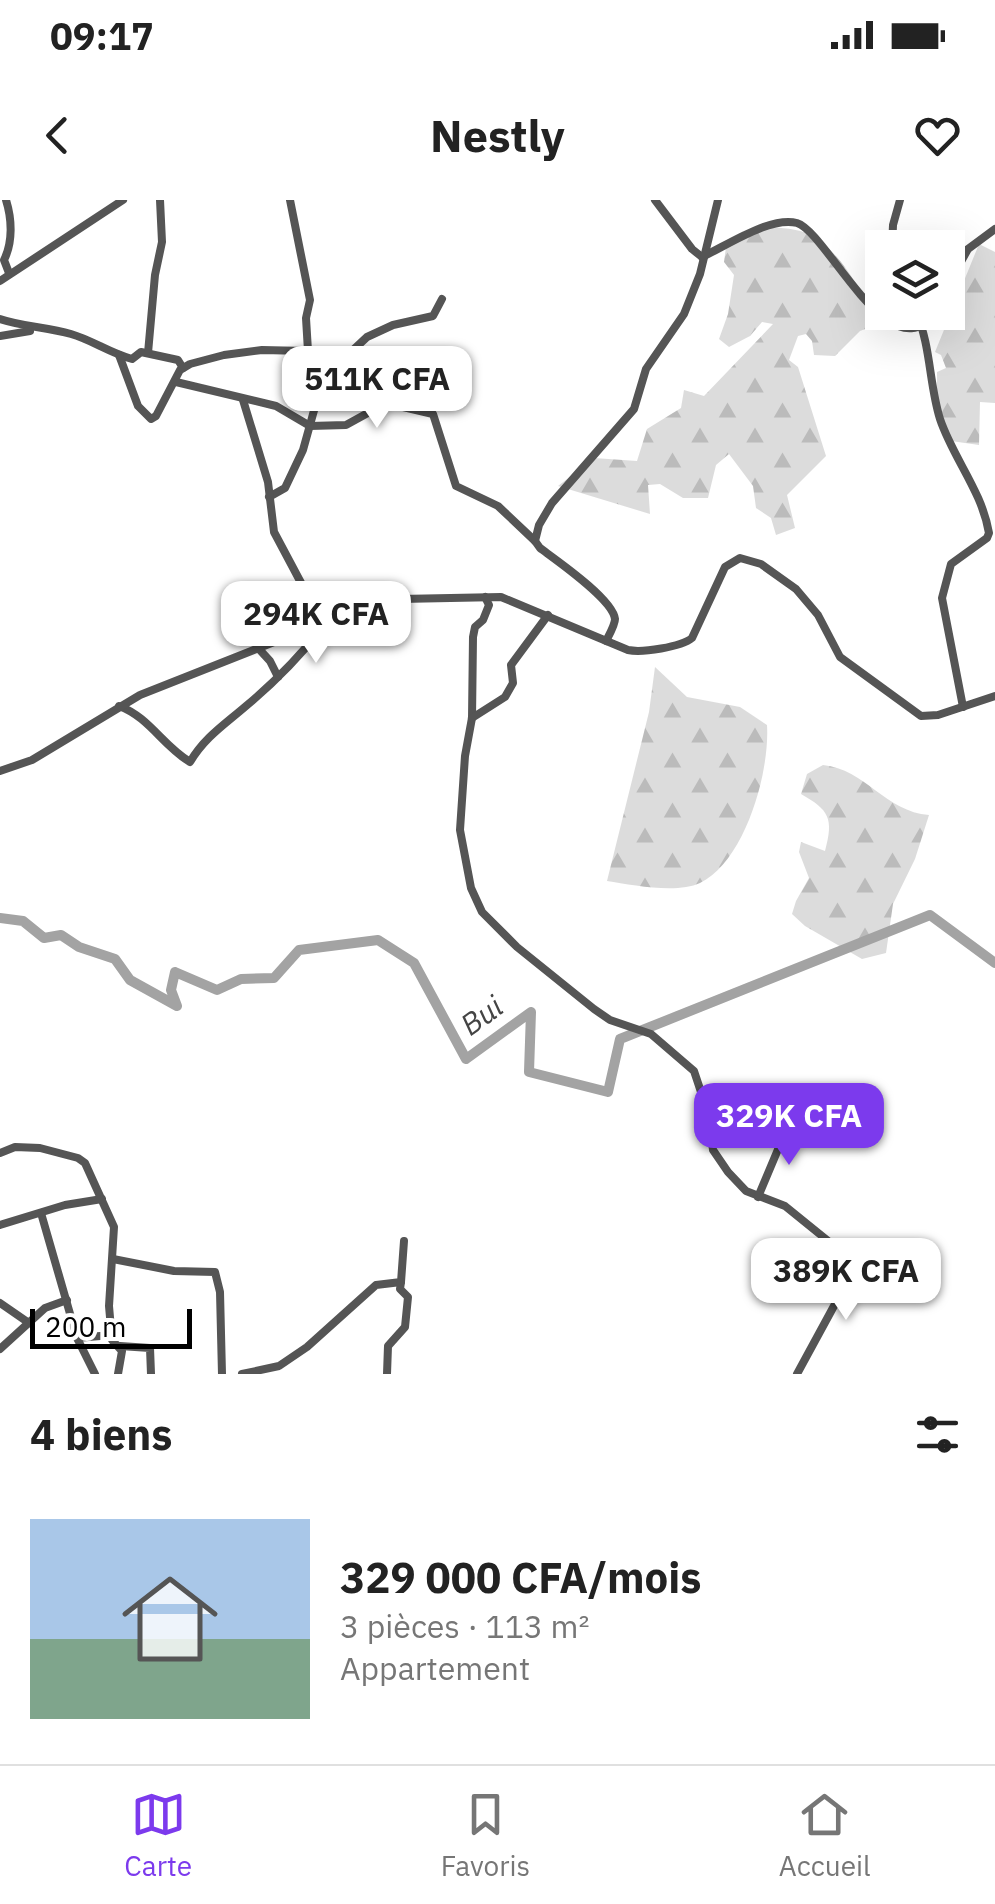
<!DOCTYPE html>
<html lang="fr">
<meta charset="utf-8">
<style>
:root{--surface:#fff;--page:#f2f2f2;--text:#222;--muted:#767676;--line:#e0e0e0;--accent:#7c3aed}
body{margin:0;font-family:"IBM Plex Sans",sans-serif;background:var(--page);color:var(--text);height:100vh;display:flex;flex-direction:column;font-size:38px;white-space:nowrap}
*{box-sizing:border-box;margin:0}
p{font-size:32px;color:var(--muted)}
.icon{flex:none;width:55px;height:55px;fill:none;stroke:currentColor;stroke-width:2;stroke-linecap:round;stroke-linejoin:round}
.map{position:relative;height:1174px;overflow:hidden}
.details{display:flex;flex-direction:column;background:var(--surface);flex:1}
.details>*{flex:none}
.buttons{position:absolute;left:865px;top:30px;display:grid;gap:20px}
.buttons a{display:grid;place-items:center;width:100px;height:100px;border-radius:0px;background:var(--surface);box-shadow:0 10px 40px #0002;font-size:50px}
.scale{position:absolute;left:30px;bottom:25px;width:162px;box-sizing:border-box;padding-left:10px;border:5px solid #000;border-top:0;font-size:28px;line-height:35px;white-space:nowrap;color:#000;-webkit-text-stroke:8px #fff;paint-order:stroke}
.price{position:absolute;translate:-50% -85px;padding:0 22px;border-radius:20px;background:#fff;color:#222;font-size:32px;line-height:65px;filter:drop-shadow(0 2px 5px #0008)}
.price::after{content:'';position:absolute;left:50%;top:60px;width:30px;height:22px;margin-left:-15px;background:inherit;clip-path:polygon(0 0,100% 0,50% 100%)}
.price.on{background:var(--accent);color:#fff}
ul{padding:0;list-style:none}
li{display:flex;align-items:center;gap:30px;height:250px;padding:0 30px}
li span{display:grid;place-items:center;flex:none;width:280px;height:200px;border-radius:0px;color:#555}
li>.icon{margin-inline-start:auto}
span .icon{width:120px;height:120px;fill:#fffc;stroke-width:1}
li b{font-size:42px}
h2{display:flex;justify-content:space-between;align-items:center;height:120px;padding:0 30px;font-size:42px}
.status{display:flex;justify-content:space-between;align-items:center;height:70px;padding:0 50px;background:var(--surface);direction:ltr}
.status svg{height:28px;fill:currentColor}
header{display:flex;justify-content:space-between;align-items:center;height:130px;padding:0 30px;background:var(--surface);font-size:45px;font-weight:800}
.menu{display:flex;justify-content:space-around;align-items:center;height:140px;border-top:2px solid var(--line);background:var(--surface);font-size:28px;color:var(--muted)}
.menu a{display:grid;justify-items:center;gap:5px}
.menu .on{color:var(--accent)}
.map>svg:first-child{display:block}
</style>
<div class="status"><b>09:17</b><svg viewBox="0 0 49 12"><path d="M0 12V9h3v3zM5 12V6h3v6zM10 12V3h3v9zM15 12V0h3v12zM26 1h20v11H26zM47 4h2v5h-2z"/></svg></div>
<header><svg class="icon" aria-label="back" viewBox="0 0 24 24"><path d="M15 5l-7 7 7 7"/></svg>Nestly<svg class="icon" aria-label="heart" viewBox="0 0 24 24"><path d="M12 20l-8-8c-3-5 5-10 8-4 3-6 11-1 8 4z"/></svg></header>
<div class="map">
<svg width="995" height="1174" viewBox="0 0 995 1174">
<defs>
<pattern id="forest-firs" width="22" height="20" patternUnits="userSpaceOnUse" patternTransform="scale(2.5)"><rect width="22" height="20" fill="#dcdcdc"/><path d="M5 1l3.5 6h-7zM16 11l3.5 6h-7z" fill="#bbb"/></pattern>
</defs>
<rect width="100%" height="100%" fill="#fff"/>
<g fill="url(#forest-firs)">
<path d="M763 26C776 28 792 28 804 32 839 47 858 87 876 118L873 126 860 131 835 156 814 155 812 141 806 134 798 136 789 160 798 167 826 256 787 295 795 328 776 335 771 318 756 308 753 286 729 254 716 265 708 298H683L660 284 648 285 650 314 558 286 594 258 637 261 647 229 681 208 684 190 704 196 773 124 762 122 750 136 729 147 719 139 728 114 734 75 724 62 726 47Z"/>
<path d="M979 44 995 52V203L980 202 979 245 951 241 937 204V172L946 168 941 155 935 152Z"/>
<path d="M655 467 687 497 740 507 767 525C770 572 745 661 700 683 677 694 632 685 607 681L649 512Z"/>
<path d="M823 565C865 569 886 612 929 615L915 659 893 704 886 753 862 759 805 726 792 714 796 701 809 678 799 652 801 642 825 651C834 618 829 610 801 594L807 574Z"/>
</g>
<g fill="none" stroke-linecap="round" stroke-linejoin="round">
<path stroke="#a3a3a3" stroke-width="10" d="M0 718 23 721 44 738 61 735 79 747 115 759 130 780 177 806 171 790 175 772 217 790 241 779 274 778 299 750 378 740 414 763 466 859 531 812 529 872 608 892 620 839 930 715 995 763"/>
<g stroke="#555" stroke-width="8">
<path d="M6 0C12 19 13 42 4 60L9 73"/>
<path d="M290 0 310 100 306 118 308 151"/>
<path d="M655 0 692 49 702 57"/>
<path d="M892 48 893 25 900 0"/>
<path d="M702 57C726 46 770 16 797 23 827 32 891 176 935 112"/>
<path d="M0 81 123 0"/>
<path d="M948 85 968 49 995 29"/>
<path d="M916 112C931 146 929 184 940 219 953 258 982 291 989 333L987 338 951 364 942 398 963 507"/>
<path d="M0 119C24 127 47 127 71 134 92 140 110 153 132 159L141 152 178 160 183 168"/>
<path d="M0 136 30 131"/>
<path d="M148 153 155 75 162 42 160 0"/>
<path d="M119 155 138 206 151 219 156 216 180 170 190 164 224 155 262 150 351 152 367 137 393 125 433 116 442 99"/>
<path d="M176 182 276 206 310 226 346 225 386 203 433 214 456 286 498 306 535 341"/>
<path d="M269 297 285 288 303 250 325 171 319 153"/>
<path d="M485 397 489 405 483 420 475 427 473 437 472 518 465 556 460 630 471 688 482 712 517 747 594 809 610 820 651 834 694 871 708 913 713 950 728 972 746 991 785 1006 843 1053 847 1082 797 1174"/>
<path d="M606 441C609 435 615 425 615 419 613 399 556 360 540 348L535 341 539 325 552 303 634 209 646 169 684 114 700 74 718 0"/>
<path d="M259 449 270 461 278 477"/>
<path d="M119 506C149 517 163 546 190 562 205 537 224 525 246 506 275 482 300 456 324 426L274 332 268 282 243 200"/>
<path d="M472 518 505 497 513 483 511 465 548 415"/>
<path d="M0 571 32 560 140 495 302 431 400 399 501 397 628 450C642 453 681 447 692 438L725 367 740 358 761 364 796 389 818 415 840 457 921 516 938 515 995 496"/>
<path d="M0 953 15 947 40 948 78 958 85 963 114 1027 109 1106 112 1140 122 1151 118 1174"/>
<path d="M758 997 787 928"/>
<path d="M41 1013 77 1138 95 1174"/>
<path d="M0 1025 65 1005 102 999"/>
<path d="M113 1059 174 1071 215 1072 220 1092 222 1174"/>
<path d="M0 1103 29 1123"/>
<path d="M77 1138 112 1135"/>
<path d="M120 1146 150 1148 151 1174"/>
<path d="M0 1149 45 1108 67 1100"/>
<path d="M242 1174 279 1166 307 1147 376 1085 401 1082 404 1041"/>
<path d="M387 1174 388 1146 405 1127 408 1097 400 1089 401 1082"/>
</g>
</g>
<g text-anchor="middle" stroke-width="8" stroke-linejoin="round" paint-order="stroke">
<g font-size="30" font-style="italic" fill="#444" stroke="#fff">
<text transform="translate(482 816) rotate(-36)" y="10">Bui</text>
</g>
</g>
</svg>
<div class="buttons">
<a><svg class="icon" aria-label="layers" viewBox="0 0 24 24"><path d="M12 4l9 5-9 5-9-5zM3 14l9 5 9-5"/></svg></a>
</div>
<div class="scale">200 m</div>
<b class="price" style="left:377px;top:231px">511K CFA</b>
<b class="price" style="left:316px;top:466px">294K CFA</b>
<b class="price on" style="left:789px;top:968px">329K CFA</b>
<b class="price" style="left:846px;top:1123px">389K CFA</b>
</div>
<section class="details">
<h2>4 biens<svg class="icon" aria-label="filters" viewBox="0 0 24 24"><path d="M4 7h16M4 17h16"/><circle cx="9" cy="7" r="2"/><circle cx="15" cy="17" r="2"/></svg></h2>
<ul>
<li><span style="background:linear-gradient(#a9c7e8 60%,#7fa58c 0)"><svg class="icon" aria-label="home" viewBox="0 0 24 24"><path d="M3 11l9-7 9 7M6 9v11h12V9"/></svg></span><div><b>329 000 CFA/mois</b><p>3 pièces · 113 m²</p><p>Appartement</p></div></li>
</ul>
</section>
<nav class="menu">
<a class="on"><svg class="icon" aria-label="map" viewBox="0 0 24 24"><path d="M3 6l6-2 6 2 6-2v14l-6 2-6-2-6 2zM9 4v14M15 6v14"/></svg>Carte</a>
<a><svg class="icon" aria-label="saved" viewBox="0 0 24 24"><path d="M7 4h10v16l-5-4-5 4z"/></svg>Favoris</a>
<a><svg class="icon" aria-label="home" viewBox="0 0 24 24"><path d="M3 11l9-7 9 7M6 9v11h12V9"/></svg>Accueil</a>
</nav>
